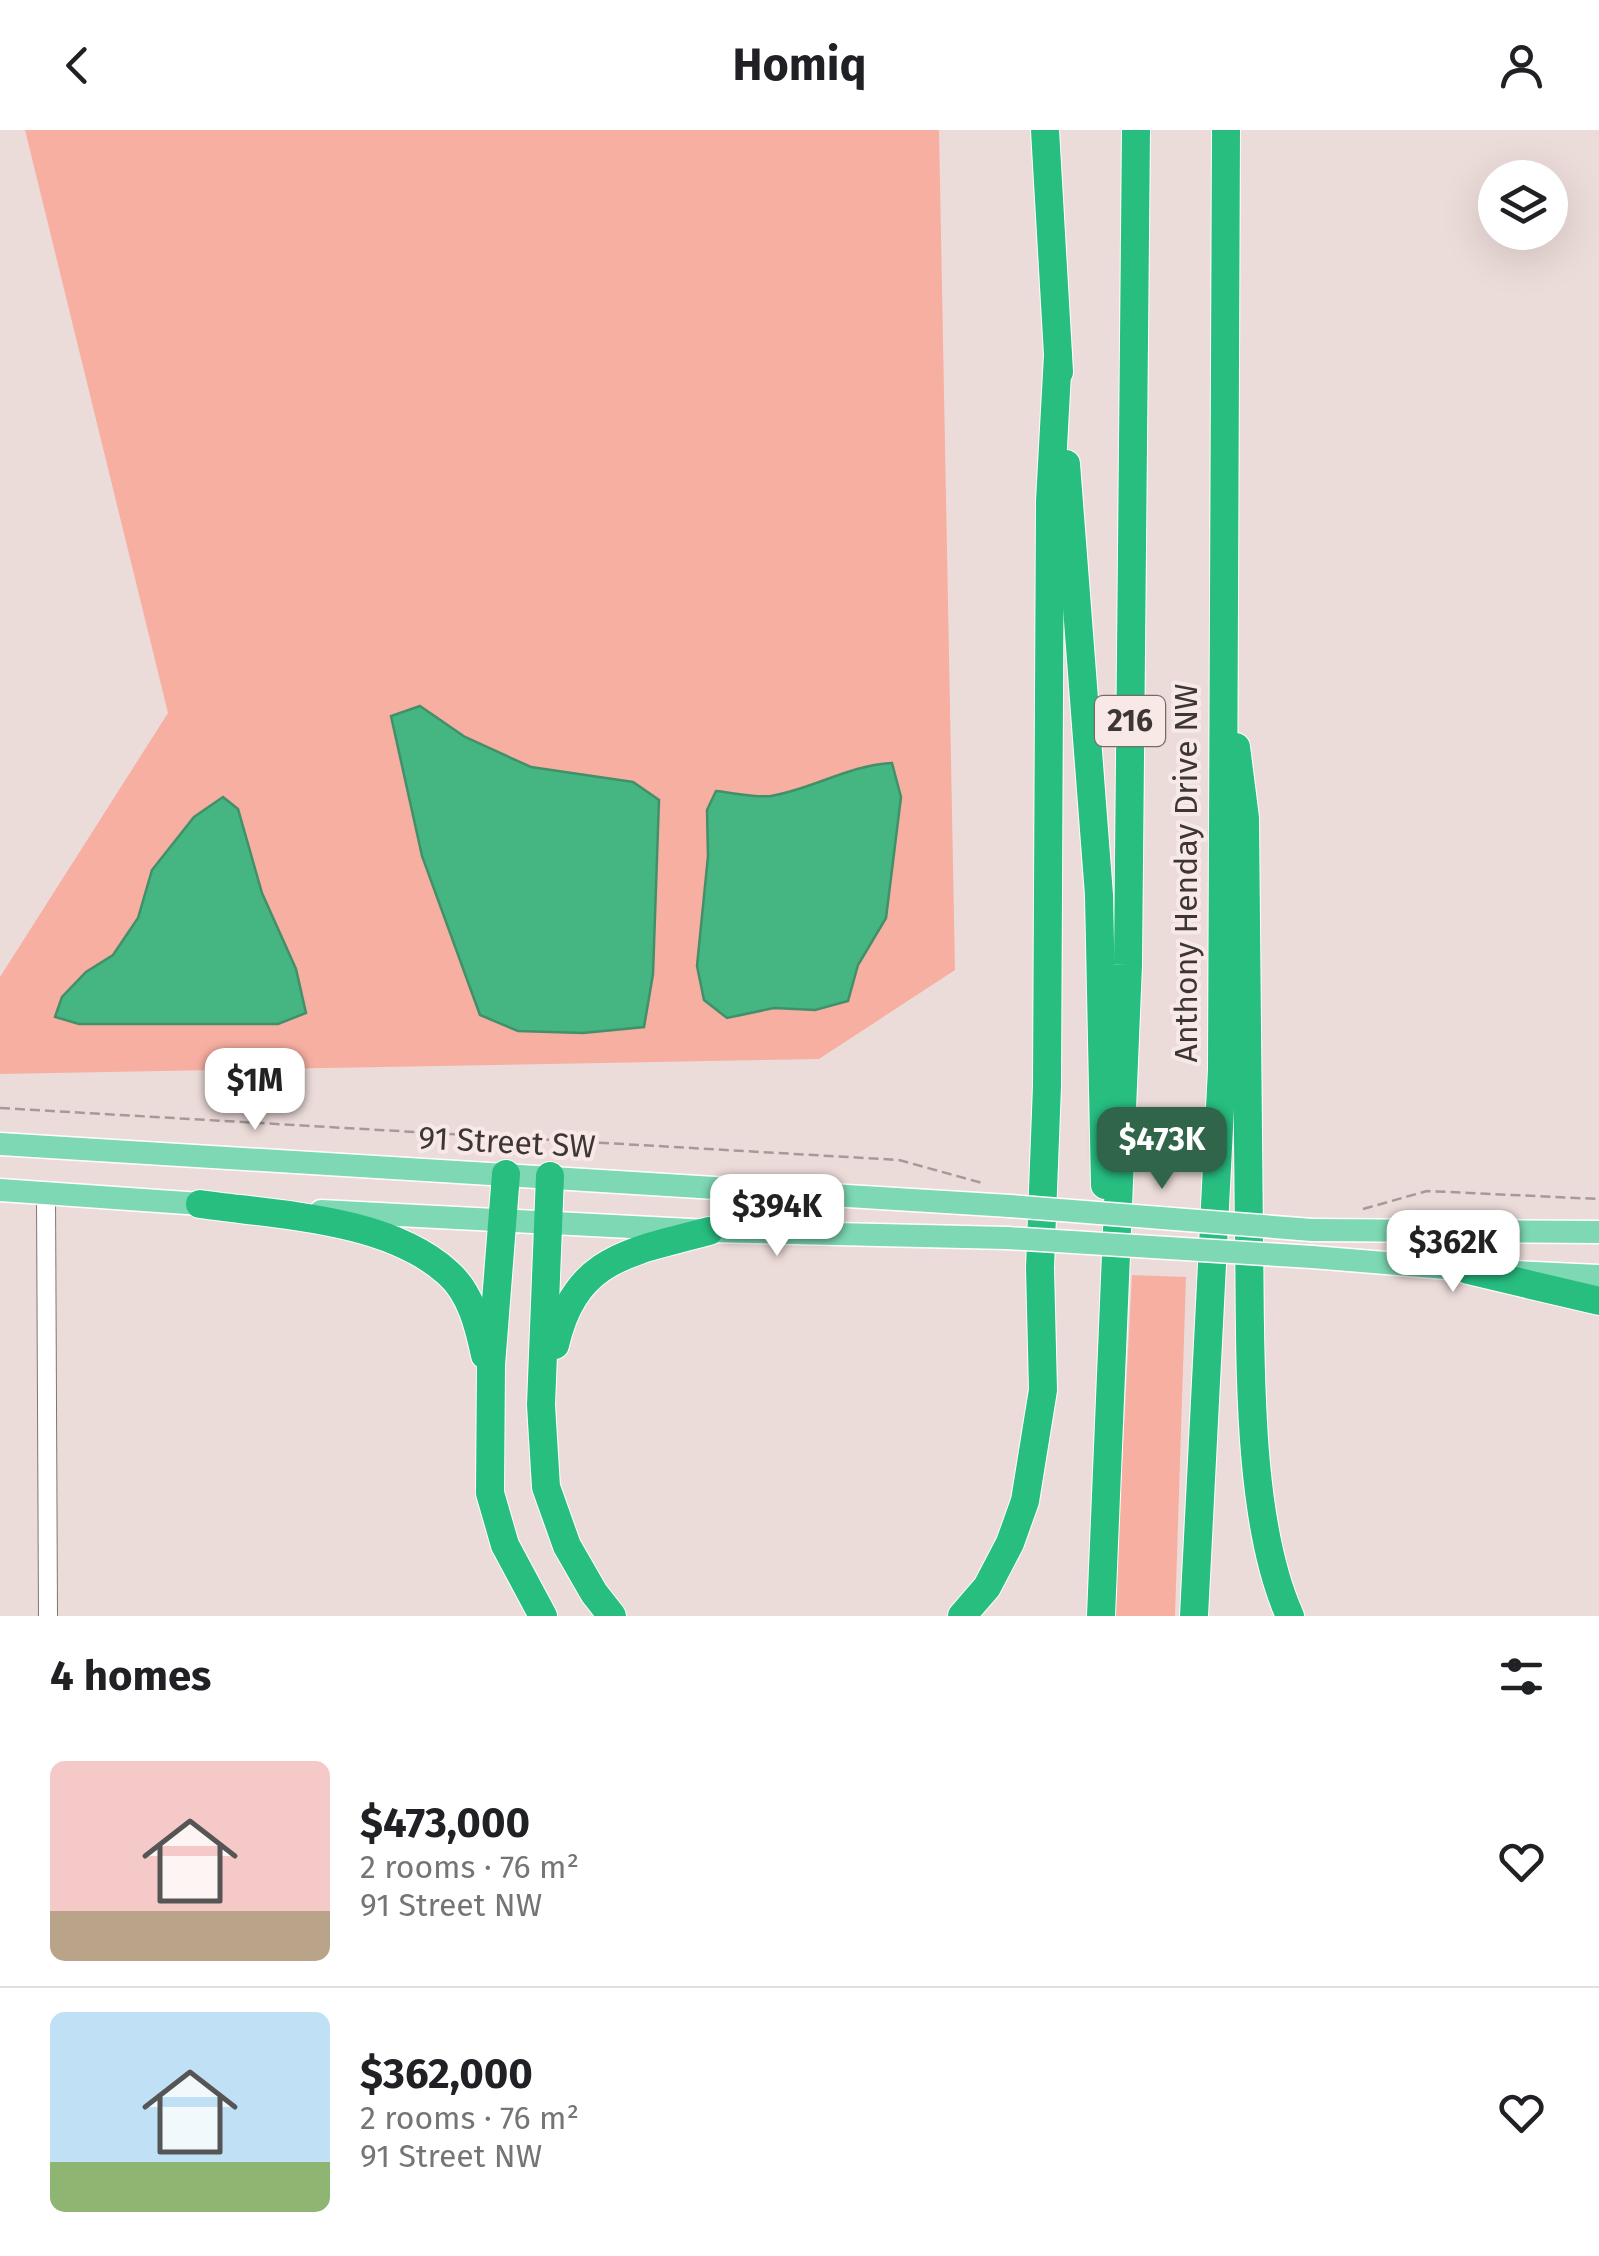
<!DOCTYPE html>
<meta charset="utf-8">
<style>
:root{--surface:#fff;--page:#f2f2f2;--text:#202124;--muted:#757577;--line:#e0e0e0;--accent:#30654a}
body{margin:0;font-family:"Fira Sans",sans-serif;background:var(--page);color:var(--text);height:100vh;display:flex;flex-direction:column;font-size:38px;white-space:nowrap}
*{box-sizing:border-box;margin:0}
p{font-size:32px;color:var(--muted)}
.icon{flex:none;width:55px;height:55px;fill:none;stroke:currentColor;stroke-width:2;stroke-linecap:round;stroke-linejoin:round}
.map{position:relative;height:1486px;overflow:hidden}
.sheet{display:flex;flex-direction:column;background:var(--surface);flex:1}
.sheet>*{flex:none}
.buttons{position:absolute;left:1478px;top:30px;display:grid;gap:20px}
.buttons a{display:grid;place-items:center;width:90px;height:90px;border-radius:50%;background:var(--surface);box-shadow:0 10px 40px #0002;font-size:50px}
.price{position:absolute;translate:-50% -85px;padding:0 22px;border-radius:20px;background:#fff;color:#222;font-size:32px;line-height:65px;filter:drop-shadow(0 2px 5px #0008)}
.price::after{content:'';position:absolute;left:50%;top:60px;width:30px;height:22px;margin-left:-15px;background:inherit;clip-path:polygon(0 0,100% 0,50% 100%)}
.price.current{background:var(--accent);color:#fff}
ul{padding:0;list-style:none}
li{display:flex;align-items:center;gap:30px;height:250px;padding:0 50px}
li+li{border-top:2px solid var(--line)}
li span{display:grid;place-items:center;flex:none;width:280px;height:200px;border-radius:15px;color:#555}
li>.icon{margin-inline-start:auto}
span .icon{width:120px;height:120px;fill:#fffc;stroke-width:1}
li b{font-size:42px}
h2{display:flex;justify-content:space-between;align-items:center;height:120px;padding:0 50px;font-size:42px}
header{display:flex;justify-content:space-between;align-items:center;height:130px;padding:0 50px;background:var(--surface);font-size:45px;font-weight:700}
.map>svg:first-child{display:block}
</style>
<header><svg class="icon" aria-label="back" viewBox="0 0 24 24"><path d="M15 5l-7 7 7 7"/></svg>Homiq<svg class="icon" aria-label="person" viewBox="0 0 24 24"><circle cx="12" cy="8" r="4"/><path d="M4 21q1-7 8-7t8 7"/></svg></header>
<div class="map">
<svg width="1599" height="1486" viewBox="0 0 1599 1486">
<rect width="100%" height="100%" fill="#ecdcd9"/>
<g fill="#f7afa2">
<path d="M25 0H939L955 840 819 929 0 944V847L168 583Z"/>
<path d="M1132 1145 1186 1147 1175 1486H1114Z"/>
</g>
<g fill="#45b681" stroke="#42906a" stroke-width="2.5">
<path d="M420 576 465 607 531 637 633 652 659 670 653 844 644 897 583 903 518 901 480 885 422 726 391 586Z"/>
<path d="M892 633 901 667 886 788 858 835 848 871 815 880 774 878 727 888 704 870 697 836 708 726 707 680 716 661C734 663 754 668 771 666 813 659 849 635 892 633Z"/>
<path d="M223 667 238 679 262 763 296 839 306 883 278 894H79L55 887 62 867 86 842 113 825 138 788 152 740 194 687Z"/>
</g>
<g fill="none" stroke-linecap="round" stroke-linejoin="round">
<g stroke="#827472" stroke-width="20">
<path id="minor" d="M46 1063 48 1486"/>
</g>
<g stroke="#fff" stroke-width="25">
<g id="major">
<path d="M0 1014 1010 1076"/>
<path d="M0 1060 215 1075"/>
<path d="M321 1081 709 1101 1007 1108"/>
<path d="M1312 1100 1599 1102"/>
<path d="M1312 1127 1483 1141"/>
<path d="M1515 1142 1599 1146"/>
</g>
</g>
<g stroke="#fff" stroke-width="30">
<g id="highway">
<path d="M1045 0 1059 242"/>
<path d="M1066 334 1099 765 1105 1055"/>
<path d="M1236 617 1245 688C1247 828 1248 968 1249 1108 1251 1217 1245 1387 1290 1486"/>
<path d="M506 1044 491 1235 490 1363 505 1415 543 1486"/>
<path d="M550 1046 541 1275 546 1357 567 1416 594 1463 612 1486"/>
<path d="M200 1074C277 1085 388 1088 448 1143 471 1163 479 1197 485 1225"/>
<path d="M1468 1140 1599 1171"/>
<path d="M555 1215C575 1126 632 1122 709 1101"/>
<path d="M962 1486 987 1457 1010 1413 1025 1371 1043 1260 1040 1138 1047 956 1050 371 1058 225"/>
<path d="M1101 1486 1128 835 1136 0"/>
<path d="M1194 1486 1222 939 1226 0"/>
</g>
</g>
<g stroke="#a69a98" stroke-width="2.5" stroke-dasharray="10 5" stroke-linecap="butt">
<path d="M0 978 899 1030 982 1053"/>
<path d="M1363 1079 1427 1061 1599 1069"/>
</g>
<use href="#minor" stroke="#fff" stroke-width="18"/>
<use href="#major" stroke="#7dd8b3" stroke-width="22"/>
<use href="#highway" stroke="#27be80" stroke-width="28"/>
<g stroke="#fff" stroke-width="25" stroke-linecap="butt">
<g id="major-bridge">
<path d="M1010 1076 1312 1100"/>
<path d="M1007 1108 1312 1127"/>
</g>
</g>
<use href="#major-bridge" stroke="#7dd8b3" stroke-width="22"/>
</g>
<g text-anchor="middle" stroke-width="8" stroke-linejoin="round" paint-order="stroke">
<rect fill="#f9e9e6" stroke="#756c6a" stroke-width="2.5" x="1095" y="566" width="70" height="50" rx="8"/>
<g font-size="30" font-weight="bold" fill="#3c3635">
<text x="1130" y="601">216</text>
</g>
<g font-size="32" fill="#3c3635" stroke="#f9e9e6">
<text transform="translate(1186 743) rotate(-90)" y="11">Anthony Henday Drive NW</text>
<text transform="translate(507 1012) rotate(3)" y="11">91 Street SW</text>
</g>
</g>
</svg>
<div class="buttons">
<a><svg class="icon" aria-label="layers" viewBox="0 0 24 24"><path d="M12 4l9 5-9 5-9-5zM3 14l9 5 9-5"/></svg></a>
</div>
<b class="price" style="left:255px;top:1003px">$1M</b>
<b class="price current" style="left:1162px;top:1062px">$473K</b>
<b class="price" style="left:777px;top:1129px">$394K</b>
<b class="price" style="left:1453px;top:1165px">$362K</b>
</div>
<section class="sheet">
<h2>4 homes<svg class="icon" aria-label="filters" viewBox="0 0 24 24"><path d="M4 7h16M4 17h16"/><circle cx="9" cy="7" r="2"/><circle cx="15" cy="17" r="2"/></svg></h2>
<ul>
<li><span style="background:linear-gradient(#f6c9c9 75%,#b9a48a 0)"><svg class="icon" aria-label="home" viewBox="0 0 24 24"><path d="M3 11l9-7 9 7M6 9v11h12V9"/></svg></span><div><b>$473,000</b><p>2 rooms · 76 m²</p><p>91 Street NW</p></div><svg class="icon" aria-label="heart" viewBox="0 0 24 24"><path d="M12 20l-8-8c-3-5 5-10 8-4 3-6 11-1 8 4z"/></svg></li>
<li><span style="background:linear-gradient(#bfe0f5 75%,#8fb573 0)"><svg class="icon" aria-label="home" viewBox="0 0 24 24"><path d="M3 11l9-7 9 7M6 9v11h12V9"/></svg></span><div><b>$362,000</b><p>2 rooms · 76 m²</p><p>91 Street NW</p></div><svg class="icon" aria-label="heart" viewBox="0 0 24 24"><path d="M12 20l-8-8c-3-5 5-10 8-4 3-6 11-1 8 4z"/></svg></li>
</ul>
</section>
